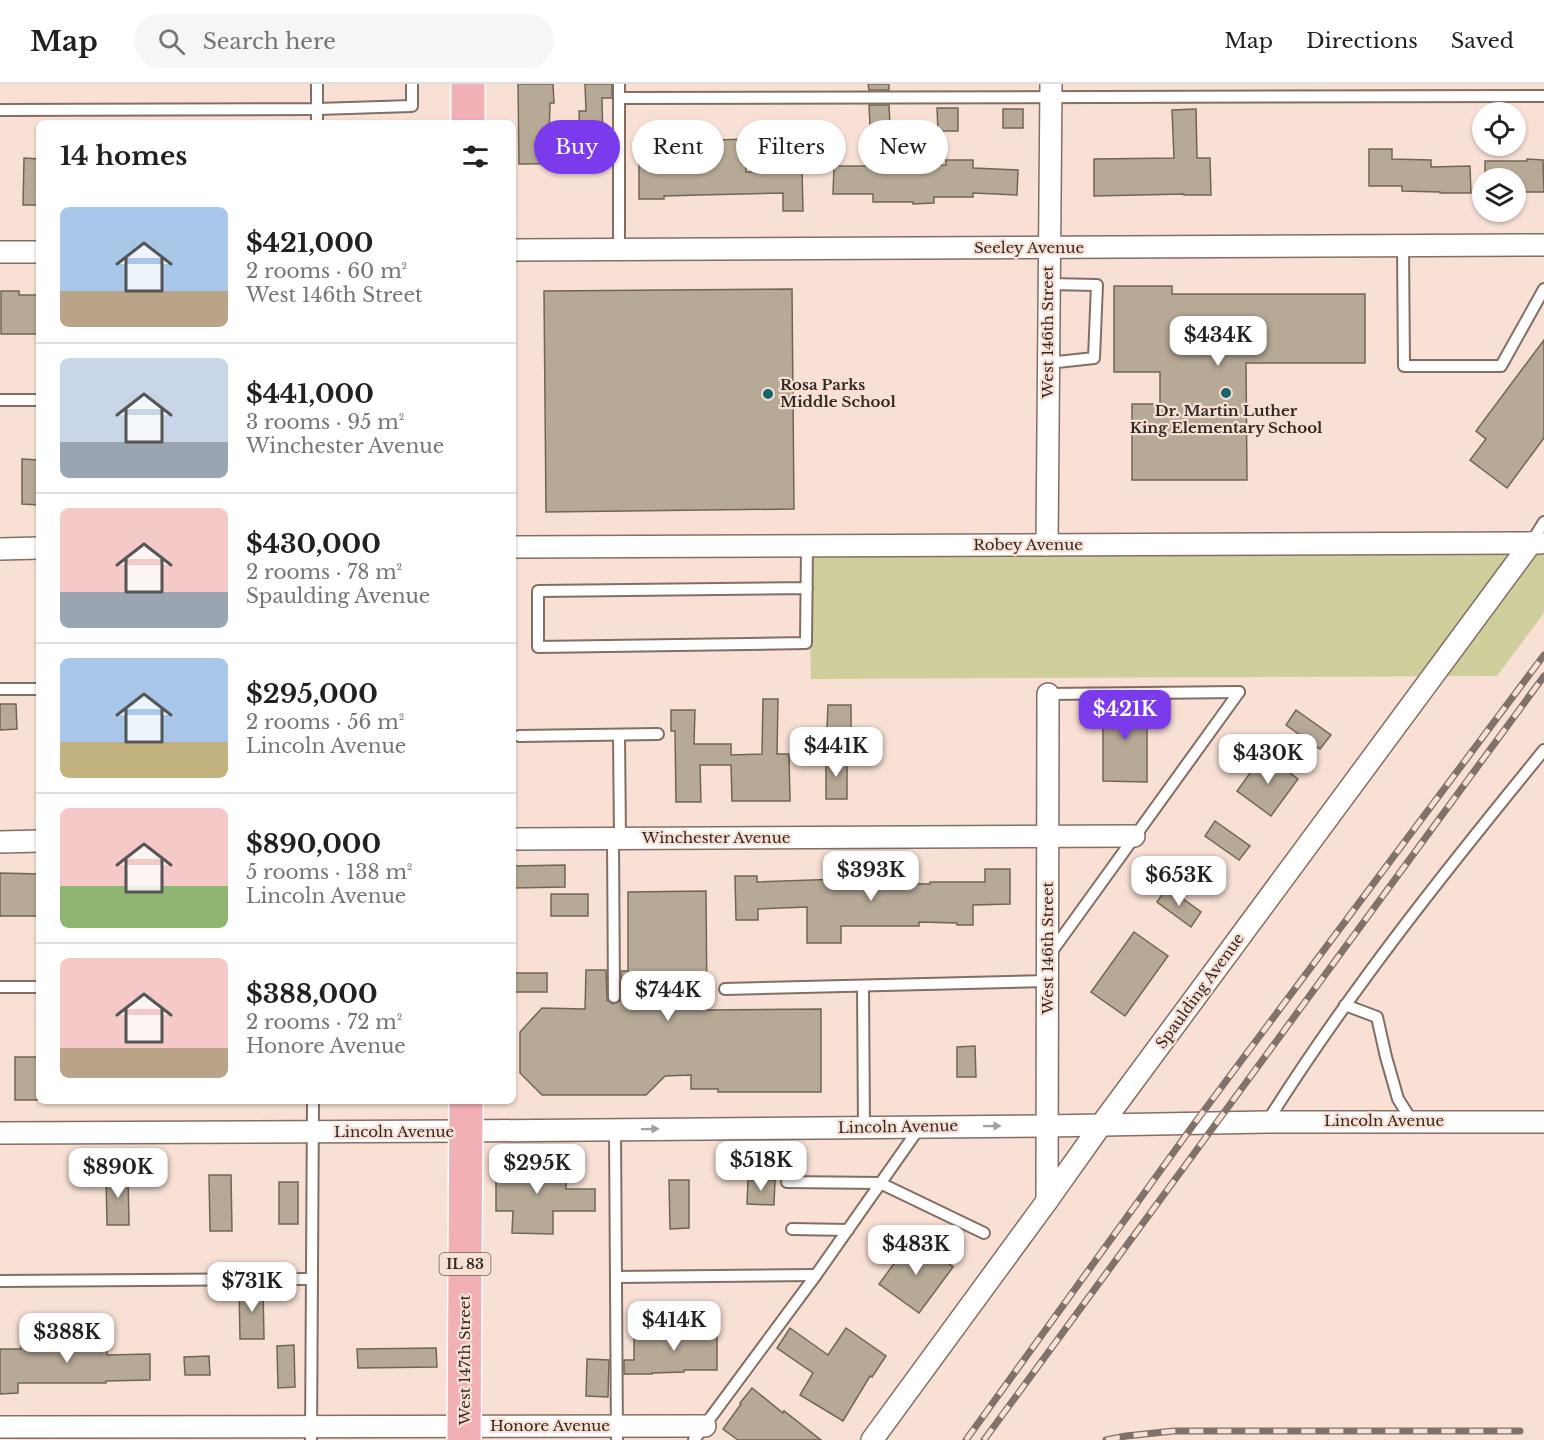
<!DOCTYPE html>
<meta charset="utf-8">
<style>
:root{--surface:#fff;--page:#f6f6f6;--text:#202124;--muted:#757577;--line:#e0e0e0;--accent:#7c3aed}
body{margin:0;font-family:"Libre Baskerville",serif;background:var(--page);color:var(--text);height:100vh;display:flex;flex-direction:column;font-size:22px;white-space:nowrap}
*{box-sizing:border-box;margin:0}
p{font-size:20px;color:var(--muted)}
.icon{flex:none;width:33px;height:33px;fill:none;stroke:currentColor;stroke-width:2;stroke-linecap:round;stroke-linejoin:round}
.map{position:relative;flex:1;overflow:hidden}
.details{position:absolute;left:36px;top:36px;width:480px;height:984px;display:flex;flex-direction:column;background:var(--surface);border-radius:9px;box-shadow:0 2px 4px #0004}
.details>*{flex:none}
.banner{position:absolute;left:534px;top:36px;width:570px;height:54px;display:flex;gap:12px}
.tools{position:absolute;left:1472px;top:18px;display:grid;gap:12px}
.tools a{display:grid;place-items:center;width:54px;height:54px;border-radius:50%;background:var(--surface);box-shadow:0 2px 4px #0004;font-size:30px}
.price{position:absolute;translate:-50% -51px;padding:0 14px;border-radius:12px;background:#fff;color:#222;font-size:20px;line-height:39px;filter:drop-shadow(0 2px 3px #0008)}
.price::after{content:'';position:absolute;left:50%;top:36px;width:18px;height:14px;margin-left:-9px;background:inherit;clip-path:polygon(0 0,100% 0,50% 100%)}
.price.current{background:var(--accent);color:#fff}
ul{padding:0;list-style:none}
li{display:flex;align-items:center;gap:18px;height:150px;padding:0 24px}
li+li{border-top:2px solid var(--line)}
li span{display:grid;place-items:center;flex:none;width:168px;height:120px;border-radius:9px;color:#555}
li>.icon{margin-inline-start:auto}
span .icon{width:72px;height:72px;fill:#fffc;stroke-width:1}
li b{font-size:26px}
h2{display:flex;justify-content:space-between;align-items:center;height:72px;padding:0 24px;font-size:26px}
.tag{padding:0 21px;border-radius:27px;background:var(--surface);box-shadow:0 2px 4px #0004;font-size:21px;line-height:54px}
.tag.current{background:var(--accent);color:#fff}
header{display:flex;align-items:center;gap:36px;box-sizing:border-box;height:84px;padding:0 30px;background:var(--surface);border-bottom:2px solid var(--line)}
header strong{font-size:28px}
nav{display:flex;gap:33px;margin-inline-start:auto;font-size:21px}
.search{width:420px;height:54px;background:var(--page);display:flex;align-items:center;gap:15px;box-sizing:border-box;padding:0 21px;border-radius:33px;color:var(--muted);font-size:22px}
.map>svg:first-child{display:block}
</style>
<header>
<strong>Map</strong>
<div class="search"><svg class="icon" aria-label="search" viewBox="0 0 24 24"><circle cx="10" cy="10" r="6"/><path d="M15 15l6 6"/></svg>Search here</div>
<nav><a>Map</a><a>Directions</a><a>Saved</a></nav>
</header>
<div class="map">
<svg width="1544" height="1356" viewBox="0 0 1544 1356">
<rect width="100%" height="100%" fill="#f8e0d5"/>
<path fill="#cecf9c" d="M1544 459V529L1497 592 811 595 807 462Z"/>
<g fill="#b6a996" stroke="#716553" stroke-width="1.5">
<path d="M518 0H553L554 19H550L549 54 580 53 579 27H586L585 0H612V14H602L603 61H608V79L519 80Z"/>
<path d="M868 0H889V6H869Z"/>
<path d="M869 21H889L891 65H895V83L946 81V76H973V84L1018 86 1017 111 973 109V113H934V119L913 120V118H873V110H833L834 82H872L871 42H870Z"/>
<path d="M937 24H958V47H938Z"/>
<rect x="1003" y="25" width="20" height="19"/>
<path d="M1196 25 1197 74H1210L1211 111H1184V110L1094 112V75L1174 74 1172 26Z"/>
<path d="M639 52H660V71L716 70V56L746 55V88L782 87V84L802 83 803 127H783V109L699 111 664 112V115H639Z"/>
<path d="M1369 65H1392V75L1431 76V83L1470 82 1471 109H1440V108L1402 107V102H1369Z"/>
<path d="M24 74 39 75V121H23Z"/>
<path d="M1527 75 1543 76 1544 108H1515V94H1485V77H1527Z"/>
<path d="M1114 202H1172V210H1365V279H1246L1247 396H1132V320H1160V288H1114Z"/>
<path d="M792 205 794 425 546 428 544 207Z"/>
<path d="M1 207H19V211H39V250H1Z"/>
<path d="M1544 256V354L1507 404 1470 376 1486 355 1476 347Z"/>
<path d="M22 375 39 376V421L22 420Z"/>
<path d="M763 615H778L777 670H789L790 717H732L731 681H700L701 718H676L675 647H671V626H695L694 660H731V671L762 670Z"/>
<path d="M1103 617H1147V698L1103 697Z"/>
<path d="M0 620H16L17 645 0 646Z"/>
<path d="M828 621H851V645L827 644Z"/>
<path d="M1296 626 1331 651 1320 665 1286 641Z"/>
<path d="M1264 670 1298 695 1271 732 1237 707Z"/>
<rect x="826" y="674" width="21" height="41"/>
<path d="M1215 737 1250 762 1239 776 1205 752Z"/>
<path d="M565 781V803L513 804V782Z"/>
<path d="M985 785H1010V820L973 821V841H957V839L919 838V842H841V859H807V823L758 825V836H736L735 792H757V798L840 795V799L930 800V798H985Z"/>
<path d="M0 789 39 790V832H0Z"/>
<path d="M1167 803 1201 828 1191 843 1157 818Z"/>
<path d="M706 807 707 926 821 925V1008H718V1005H691V991L665 992 646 1011H542L520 989V948L542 924 585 925 586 886H606L607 916 613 920 620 917 621 913V887H628V808Z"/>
<rect x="551" y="810" width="37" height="22"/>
<path d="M1134 848 1168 872 1125 932 1091 908Z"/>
<rect x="513" y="889" width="34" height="19"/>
<path d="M975 962 976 993H957V963Z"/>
<rect x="15" y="973" width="24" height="43"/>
<path d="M496 1077H551V1091H566V1105H595V1127H553V1150L512 1149 513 1127H496Z"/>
<path d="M128 1089 129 1141H107L106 1090Z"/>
<path d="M209 1091H231L232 1147H210Z"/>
<path d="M669 1096H689V1144L670 1145Z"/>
<path d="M748 1096H775L774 1121 747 1120Z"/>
<rect x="279" y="1098" width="19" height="42"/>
<path d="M913 1154 953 1183 919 1229 879 1200Z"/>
<path d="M239 1203H263L264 1255H240Z"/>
<path d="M698 1243H717V1286H684V1288L652 1289V1290H624V1276H634V1248H665V1246H698Z"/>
<path d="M790 1244 828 1271 846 1244 886 1272 872 1293 870 1292 843 1337 800 1311 813 1289 777 1264Z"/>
<path d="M50 1246 75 1247V1263L107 1264V1271L150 1270V1296L106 1297V1299H18V1309L0 1310V1265H21V1254L50 1255Z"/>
<path d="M294 1261 295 1303 278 1304 277 1262Z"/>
<path d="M436 1264 437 1283 358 1284 357 1265Z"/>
<path d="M209 1272 210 1291H185L184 1273Z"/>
<path d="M587 1275 609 1276 608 1313 586 1312Z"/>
<path d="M752 1304 783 1329 784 1327 821 1356H738L723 1345 741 1320 740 1319Z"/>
</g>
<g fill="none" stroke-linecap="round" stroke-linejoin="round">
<g stroke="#836e64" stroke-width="14">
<g id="lane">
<path d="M619 0V166"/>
<path d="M619 14 1544 12"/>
<path d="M0 26 317 25 412 22V0"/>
<path d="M317 39V0"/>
<path d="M1403 162 1404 282H1501L1544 205"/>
<path d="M1048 279 1094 274 1097 201 1049 200"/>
<path d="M0 316H39"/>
<path d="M1531 459 1544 438"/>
<path d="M807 504 538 507V563L806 559 807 462"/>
<path d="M0 605H39"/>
<path d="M1048 610 1239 608"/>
<path d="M619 651 620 755"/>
<path d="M519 652 658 650"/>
<path d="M613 755 614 913"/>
<path d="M1050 870 1239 608"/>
<path d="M863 902 864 1043"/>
<path d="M0 903H39"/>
<path d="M725 905 1048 897"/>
<path d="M1345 921 1377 933 1386 973 1398 1015 1412 1037"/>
<path d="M1267 1038C1350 906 1446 786 1544 666"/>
<path d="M615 1046 617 1356"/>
<path d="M787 1098 880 1099 984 1149"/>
<path d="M792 1145 848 1146"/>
<path d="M616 1193 816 1191"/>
<path d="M0 1197 312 1195"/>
<path d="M311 1356 313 1017"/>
<path d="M694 1356 816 1191 920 1043"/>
</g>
</g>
<g stroke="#836e64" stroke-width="24">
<g id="street">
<path d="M513 166 1544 161"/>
<path d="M0 168H39"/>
<path d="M1047 461 1051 0"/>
<path d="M513 463 1540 459"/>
<path d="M0 465 39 464"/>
<path d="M513 755 1134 752"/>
<path d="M0 758 39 757"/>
<path d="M0 1049 466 1047 1047 1042 1267 1038H1544"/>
<path d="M1047 1117 1048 610"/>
<path d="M0 1343 705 1342"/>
<path d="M872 1356 1047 1117 1101 1041 1531 459"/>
</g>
</g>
<g stroke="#fff" stroke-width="36">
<g id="primary">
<path d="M468 39V0"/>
<path d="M464 1356 466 1017"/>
</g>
</g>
<use href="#lane" stroke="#fff" stroke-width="10"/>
<use href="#street" stroke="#fff" stroke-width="21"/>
<use href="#primary" stroke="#f1afb6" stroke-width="33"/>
<g stroke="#80716b" stroke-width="7">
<g id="rail">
<path d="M966 1356 1194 1040 1544 571"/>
<path d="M984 1356 1544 592"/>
<path d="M1106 1356 1126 1352 1174 1347H1520"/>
</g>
</g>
<use href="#rail" stroke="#f8e0d5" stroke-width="4.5" stroke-dasharray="14" stroke-linecap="butt"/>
</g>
<defs><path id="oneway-solid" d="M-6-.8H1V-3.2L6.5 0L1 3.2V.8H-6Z" transform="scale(1.5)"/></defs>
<g fill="#a39f9d">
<use href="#oneway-solid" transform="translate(992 1042) rotate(-1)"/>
<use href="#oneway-solid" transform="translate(650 1045) rotate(-1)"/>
</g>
<g fill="#17656b" stroke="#f8e0d5" stroke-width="2">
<circle cx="1226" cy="309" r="6"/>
<circle cx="768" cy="310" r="6"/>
</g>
<g text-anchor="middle" stroke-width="4.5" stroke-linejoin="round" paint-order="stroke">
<rect fill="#f8e0d5" stroke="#6d605a" stroke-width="1.5" x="439.5" y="1169" width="51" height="22" rx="4.5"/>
<g font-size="14" font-weight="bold" fill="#322925">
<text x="465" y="1185">IL 83</text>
</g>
<g font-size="15" fill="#322925" stroke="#f8e0d5">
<text x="1029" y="169">Seeley Avenue</text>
<text transform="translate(1048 248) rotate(-90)" y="5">West 146th Street</text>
<text x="1028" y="466">Robey Avenue</text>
<text x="716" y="759">Winchester Avenue</text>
<text transform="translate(1048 864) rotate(-90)" y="5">West 146th Street</text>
<text transform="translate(1200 907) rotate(-54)" y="5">Spaulding Avenue</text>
<text x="1384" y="1042">Lincoln Avenue</text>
<text transform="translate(898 1043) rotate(-1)" y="5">Lincoln Avenue</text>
<text x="394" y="1053">Lincoln Avenue</text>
<text transform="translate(465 1276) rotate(-90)" y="5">West 147th Street</text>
<text x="550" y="1347">Honore Avenue</text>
</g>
<g font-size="15" font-weight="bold" fill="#322925" stroke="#f8e0d5" text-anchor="start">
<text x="780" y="306">Rosa Parks<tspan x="780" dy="17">Middle School</tspan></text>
<text x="1226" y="332" text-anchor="middle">Dr. Martin Luther<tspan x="1226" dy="17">King Elementary School</tspan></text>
</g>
</g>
</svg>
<div class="tools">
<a><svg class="icon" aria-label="locate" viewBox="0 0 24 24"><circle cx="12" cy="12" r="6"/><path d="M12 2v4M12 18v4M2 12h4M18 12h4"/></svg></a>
<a><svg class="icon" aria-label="layers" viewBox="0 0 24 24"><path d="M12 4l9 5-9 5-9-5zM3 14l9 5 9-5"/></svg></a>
</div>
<b class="price" style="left:1218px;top:283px">$434K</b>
<b class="price current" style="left:1125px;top:657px">$421K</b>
<b class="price" style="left:836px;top:694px">$441K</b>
<b class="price" style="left:1268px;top:701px">$430K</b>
<b class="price" style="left:871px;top:818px">$393K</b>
<b class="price" style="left:1179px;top:823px">$653K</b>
<b class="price" style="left:668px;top:938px">$744K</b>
<b class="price" style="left:761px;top:1108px">$518K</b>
<b class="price" style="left:537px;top:1111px">$295K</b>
<b class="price" style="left:118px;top:1115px">$890K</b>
<b class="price" style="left:916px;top:1192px">$483K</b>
<b class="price" style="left:252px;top:1229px">$731K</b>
<b class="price" style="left:674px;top:1268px">$414K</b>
<b class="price" style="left:67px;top:1280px">$388K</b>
<div class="banner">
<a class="tag current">Buy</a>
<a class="tag">Rent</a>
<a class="tag">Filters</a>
<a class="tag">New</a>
</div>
<section class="details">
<h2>14 homes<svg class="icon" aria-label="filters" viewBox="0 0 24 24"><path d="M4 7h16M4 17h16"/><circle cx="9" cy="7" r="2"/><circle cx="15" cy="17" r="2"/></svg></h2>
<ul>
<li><span style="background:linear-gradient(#a9c7e8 70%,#b9a48a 0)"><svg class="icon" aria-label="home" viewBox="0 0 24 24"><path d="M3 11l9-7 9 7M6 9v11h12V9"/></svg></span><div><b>$421,000</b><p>2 rooms · 60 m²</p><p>West 146th Street</p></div></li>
<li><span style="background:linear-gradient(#c9d6e8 70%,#9aa5b1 0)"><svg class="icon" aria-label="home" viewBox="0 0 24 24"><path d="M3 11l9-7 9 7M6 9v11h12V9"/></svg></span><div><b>$441,000</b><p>3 rooms · 95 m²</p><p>Winchester Avenue</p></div></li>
<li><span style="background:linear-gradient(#f6c9c9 70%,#9aa5b1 0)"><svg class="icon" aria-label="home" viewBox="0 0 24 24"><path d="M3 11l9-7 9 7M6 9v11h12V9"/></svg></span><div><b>$430,000</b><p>2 rooms · 78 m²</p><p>Spaulding Avenue</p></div></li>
<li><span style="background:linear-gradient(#a9c7e8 70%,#c2b280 0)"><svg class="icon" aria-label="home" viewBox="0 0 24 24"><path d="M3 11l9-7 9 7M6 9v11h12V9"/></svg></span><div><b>$295,000</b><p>2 rooms · 56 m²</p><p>Lincoln Avenue</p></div></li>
<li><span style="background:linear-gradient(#f6c9c9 65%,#8fb573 0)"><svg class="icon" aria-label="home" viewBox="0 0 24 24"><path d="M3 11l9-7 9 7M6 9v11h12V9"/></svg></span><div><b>$890,000</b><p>5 rooms · 138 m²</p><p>Lincoln Avenue</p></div></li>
<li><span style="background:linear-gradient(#f6c9c9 75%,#b9a48a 0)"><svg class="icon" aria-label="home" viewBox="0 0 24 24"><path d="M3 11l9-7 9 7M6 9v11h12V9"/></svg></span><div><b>$388,000</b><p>2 rooms · 72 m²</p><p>Honore Avenue</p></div></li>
</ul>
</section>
</div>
